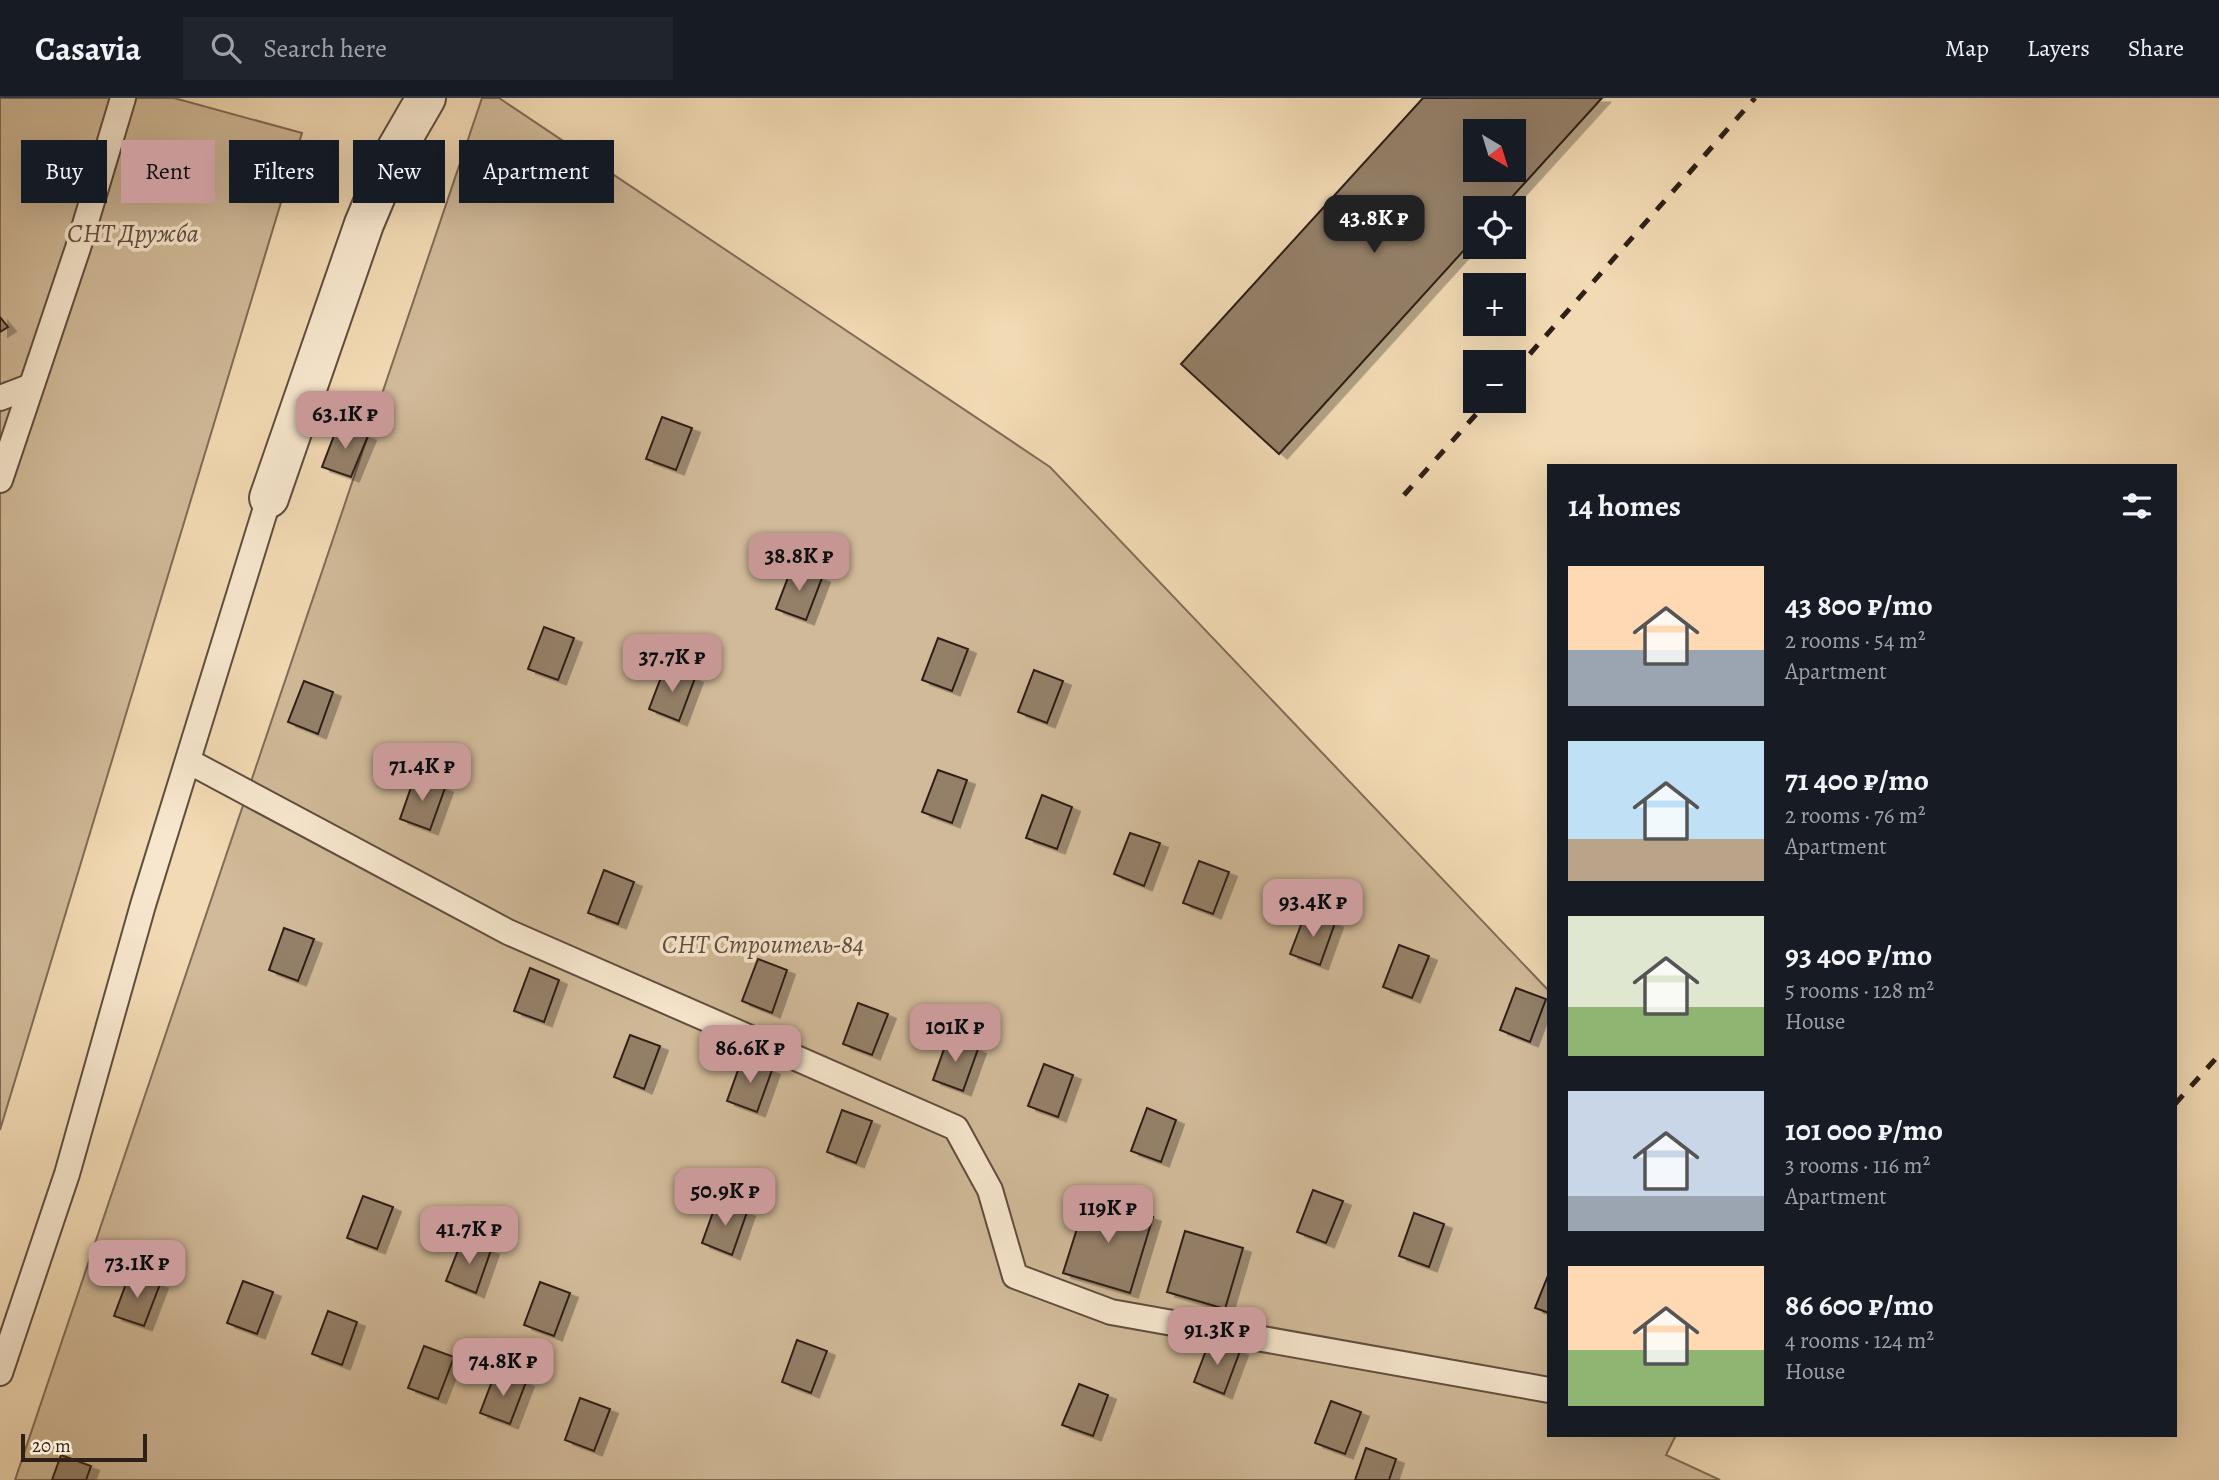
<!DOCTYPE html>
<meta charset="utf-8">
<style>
:root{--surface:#171b24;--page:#20242c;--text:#f1f3f6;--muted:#9ea1a6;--line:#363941;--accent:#c59692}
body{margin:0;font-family:Alegreya,serif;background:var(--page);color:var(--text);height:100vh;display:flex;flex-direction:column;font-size:26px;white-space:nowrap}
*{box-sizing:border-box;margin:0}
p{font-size:23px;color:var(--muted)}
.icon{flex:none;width:38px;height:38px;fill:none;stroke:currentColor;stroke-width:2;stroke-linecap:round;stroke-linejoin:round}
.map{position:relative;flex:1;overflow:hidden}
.details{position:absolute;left:1547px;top:366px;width:630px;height:973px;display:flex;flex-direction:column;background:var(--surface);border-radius:0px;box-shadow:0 7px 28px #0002}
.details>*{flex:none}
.guide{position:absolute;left:21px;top:42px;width:665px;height:63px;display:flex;gap:14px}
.needle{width:46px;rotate:142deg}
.controls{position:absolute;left:1463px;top:21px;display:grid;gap:14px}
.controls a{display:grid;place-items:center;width:63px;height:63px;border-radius:0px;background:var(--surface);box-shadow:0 7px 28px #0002;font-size:35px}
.scale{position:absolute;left:21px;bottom:18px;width:126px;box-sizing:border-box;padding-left:7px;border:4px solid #2e1f17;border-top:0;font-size:19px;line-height:24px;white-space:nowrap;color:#2e1f17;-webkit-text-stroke:5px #f7e7ce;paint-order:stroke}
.price{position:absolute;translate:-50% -60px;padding:0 16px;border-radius:14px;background:var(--accent);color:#111;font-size:23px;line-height:46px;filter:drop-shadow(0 2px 4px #0008)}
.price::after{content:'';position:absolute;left:50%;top:42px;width:21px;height:16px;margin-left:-10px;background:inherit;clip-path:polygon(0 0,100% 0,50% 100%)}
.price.current{background:#222;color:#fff}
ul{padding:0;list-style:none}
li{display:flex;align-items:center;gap:21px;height:175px;padding:0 21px}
li span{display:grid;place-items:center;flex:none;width:196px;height:140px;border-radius:0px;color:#555}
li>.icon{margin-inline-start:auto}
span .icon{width:84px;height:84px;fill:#fffc;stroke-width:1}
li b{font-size:30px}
h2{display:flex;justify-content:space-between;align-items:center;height:84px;padding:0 21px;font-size:30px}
.pill{padding:0 24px;border-radius:0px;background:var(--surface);box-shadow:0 7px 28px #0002;font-size:24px;line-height:63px}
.pill.current{background:var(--accent);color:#111}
header{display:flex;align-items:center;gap:42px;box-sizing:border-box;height:98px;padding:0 35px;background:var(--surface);border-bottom:2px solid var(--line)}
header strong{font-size:33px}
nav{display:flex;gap:38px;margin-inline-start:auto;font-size:24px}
.search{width:490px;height:63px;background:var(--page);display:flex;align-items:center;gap:18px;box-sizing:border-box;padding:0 24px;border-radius:0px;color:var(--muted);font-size:26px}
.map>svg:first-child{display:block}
</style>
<header>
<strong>Casavia</strong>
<div class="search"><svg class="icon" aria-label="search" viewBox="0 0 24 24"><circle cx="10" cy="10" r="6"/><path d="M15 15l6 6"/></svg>Search here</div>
<nav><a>Map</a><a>Layers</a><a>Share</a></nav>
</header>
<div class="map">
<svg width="2219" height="1382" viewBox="0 0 2219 1382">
<defs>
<filter id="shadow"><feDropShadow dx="8" dy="4.5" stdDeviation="0" flood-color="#0004"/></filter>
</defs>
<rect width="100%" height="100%" fill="#f2dab4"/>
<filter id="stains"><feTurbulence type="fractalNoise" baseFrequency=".00286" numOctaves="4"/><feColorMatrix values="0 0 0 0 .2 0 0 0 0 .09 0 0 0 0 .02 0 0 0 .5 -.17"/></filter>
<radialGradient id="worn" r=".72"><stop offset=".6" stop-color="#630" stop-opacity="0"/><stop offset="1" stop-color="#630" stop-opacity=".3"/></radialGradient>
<g fill="#d1ba99" stroke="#806c58" stroke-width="2">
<path d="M0 0H174L302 35 0 1032Z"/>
<path d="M482 0H499L1050 369 1549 893V1337H1676L1666 1357 1720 1382H15Z"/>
</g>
<g fill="#948069" stroke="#2e1f17" stroke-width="2" fill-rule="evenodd" filter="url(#shadow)">
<path d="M1423 0H1602L1502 110H1475V140L1279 356 1181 266ZM1475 33H1514V72H1475Z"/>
<path d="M0 219 8 229 0 234Z"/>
<path d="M662 319 692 330 676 372 646 361Z"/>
<path d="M338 327 368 338 351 379 322 369Z"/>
<path d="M792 469 822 480 806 522 776 511Z"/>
<path d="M544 529 574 540 558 582 528 571Z"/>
<path d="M938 540 968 551 952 593 922 582Z"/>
<path d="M665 569 695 580 679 623 649 611Z"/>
<path d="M1034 572 1063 583 1047 625 1018 614Z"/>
<path d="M304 583 333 594 318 636 288 624Z"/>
<path d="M938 672 967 682 952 725 922 714Z"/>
<path d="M415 678 445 690 430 732 400 721Z"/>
<path d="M1042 697 1072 709 1057 751 1026 740Z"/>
<path d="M1130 735 1160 745 1144 788 1114 776Z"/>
<path d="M1199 763 1229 774 1213 816 1183 805Z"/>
<path d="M604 772 634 784 618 826 588 815Z"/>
<path d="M1306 814 1335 825 1320 867 1290 856Z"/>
<path d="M284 830 314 841 298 883 269 872Z"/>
<path d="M1399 847 1429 858 1412 900 1383 889Z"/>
<path d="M758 861 787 872 772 915 742 903Z"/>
<path d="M530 870 559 882 544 924 514 913Z"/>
<path d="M1516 890 1546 901 1530 944 1500 932Z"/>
<path d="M858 905 888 916 872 957 843 946Z"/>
<path d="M630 937 660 948 644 991 614 979Z"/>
<path d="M948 940 978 951 963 993 933 982Z"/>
<path d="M742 961 772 972 757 1014 727 1003Z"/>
<path d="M1044 966 1073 977 1058 1019 1028 1008Z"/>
<path d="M1147 1010 1176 1022 1161 1064 1131 1053Z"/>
<path d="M842 1012 872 1023 856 1065 827 1054Z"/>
<path d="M1313 1092 1343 1103 1326 1145 1297 1134Z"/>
<path d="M363 1098 393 1109 377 1151 347 1140Z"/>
<path d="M1087 1099 1153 1119 1130 1195 1063 1175Z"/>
<path d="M717 1103 747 1114 732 1157 702 1145Z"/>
<path d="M1414 1115 1444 1126 1429 1169 1399 1158Z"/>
<path d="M1185 1133 1243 1150 1225 1211 1167 1194Z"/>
<path d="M462 1142 491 1152 476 1195 446 1183Z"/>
<path d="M130 1175 160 1186 144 1228 114 1218Z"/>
<path d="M1549 1175V1215L1535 1210Z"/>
<path d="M243 1183 273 1194 257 1236 227 1225Z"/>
<path d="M540 1184 570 1195 554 1238 524 1227Z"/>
<path d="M328 1213 357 1224 342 1267 312 1256Z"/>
<path d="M797 1242 827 1253 811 1295 782 1284Z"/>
<path d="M1210 1242 1240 1253 1224 1296 1194 1284Z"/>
<path d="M424 1248 454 1259 438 1301 408 1290Z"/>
<path d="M496 1273 526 1284 510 1326 480 1315Z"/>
<path d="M1079 1286 1108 1297 1093 1338 1062 1327Z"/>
<path d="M580 1300 610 1311 594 1353 565 1342Z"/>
<path d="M1331 1303 1361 1314 1345 1356 1315 1345Z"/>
<path d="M1366 1350 1396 1361 1389 1382H1355Z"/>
<path d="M61 1357 91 1368 86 1382H52Z"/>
</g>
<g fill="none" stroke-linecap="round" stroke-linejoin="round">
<g stroke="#5f4e3e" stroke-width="28">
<g id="lane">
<path d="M0 300 29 289"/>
<path d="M0 382 78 150 123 0"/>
<path d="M188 663 508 834 956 1030 990 1092 1015 1178 1111 1214 1549 1292"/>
<path d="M0 1275 67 1076 143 807 269 400"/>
</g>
</g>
<g stroke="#5f4e3e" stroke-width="42">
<path id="street" d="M269 400 364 126 393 57 426 0"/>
</g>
<use href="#lane" stroke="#f7e7ce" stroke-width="24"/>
<use href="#street" stroke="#f7e7ce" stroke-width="38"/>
<g stroke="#2e1f17" stroke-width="5" stroke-dasharray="12 12" stroke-linecap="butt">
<path d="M1514 274 1755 0"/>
<path d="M1404 397 1488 303"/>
<path d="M2175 1006 2219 957"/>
</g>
</g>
<g text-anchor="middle" stroke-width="7" stroke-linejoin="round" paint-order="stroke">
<g font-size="26" font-style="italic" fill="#5f4e3e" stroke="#f7e7ce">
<text x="133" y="144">СНТ Дружба</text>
<text x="763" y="855">СНТ Строитель-84</text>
</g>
</g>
<rect width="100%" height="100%" filter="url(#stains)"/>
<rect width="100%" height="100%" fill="url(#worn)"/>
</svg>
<div class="controls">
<a><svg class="needle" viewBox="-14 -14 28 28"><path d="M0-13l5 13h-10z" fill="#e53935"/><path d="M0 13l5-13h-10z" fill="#9ea1a6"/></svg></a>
<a><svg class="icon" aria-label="locate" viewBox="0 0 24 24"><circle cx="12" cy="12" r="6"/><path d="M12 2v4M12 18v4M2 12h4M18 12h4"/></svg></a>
<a>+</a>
<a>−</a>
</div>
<div class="scale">20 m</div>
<b class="price current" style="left:1374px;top:157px">43.8K ₽</b>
<b class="price" style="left:345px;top:353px">63.1K ₽</b>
<b class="price" style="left:799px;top:495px">38.8K ₽</b>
<b class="price" style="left:672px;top:596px">37.7K ₽</b>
<b class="price" style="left:422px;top:705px">71.4K ₽</b>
<b class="price" style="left:1313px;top:841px">93.4K ₽</b>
<b class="price" style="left:955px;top:966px">101K ₽</b>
<b class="price" style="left:750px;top:987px">86.6K ₽</b>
<b class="price" style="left:725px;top:1130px">50.9K ₽</b>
<b class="price" style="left:1108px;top:1147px">119K ₽</b>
<b class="price" style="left:469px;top:1168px">41.7K ₽</b>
<b class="price" style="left:137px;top:1202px">73.1K ₽</b>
<b class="price" style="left:1217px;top:1269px">91.3K ₽</b>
<b class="price" style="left:503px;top:1300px">74.8K ₽</b>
<div class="guide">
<a class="pill">Buy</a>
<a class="pill current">Rent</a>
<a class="pill">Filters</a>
<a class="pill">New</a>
<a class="pill">Apartment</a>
</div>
<section class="details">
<h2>14 homes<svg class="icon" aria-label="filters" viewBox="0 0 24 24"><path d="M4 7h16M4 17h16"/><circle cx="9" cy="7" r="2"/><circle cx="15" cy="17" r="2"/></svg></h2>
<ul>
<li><span style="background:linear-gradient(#ffd9b3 60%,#9aa5b1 0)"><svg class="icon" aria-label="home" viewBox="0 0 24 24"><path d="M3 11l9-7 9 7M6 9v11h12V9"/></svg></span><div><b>43 800 ₽/mo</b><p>2 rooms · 54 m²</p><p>Apartment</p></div></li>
<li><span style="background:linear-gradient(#bfe0f5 70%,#b9a48a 0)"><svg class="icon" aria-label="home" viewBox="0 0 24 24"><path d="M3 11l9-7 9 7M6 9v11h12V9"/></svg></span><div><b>71 400 ₽/mo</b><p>2 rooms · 76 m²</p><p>Apartment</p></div></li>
<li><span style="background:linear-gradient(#dfe7d0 65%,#8fb573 0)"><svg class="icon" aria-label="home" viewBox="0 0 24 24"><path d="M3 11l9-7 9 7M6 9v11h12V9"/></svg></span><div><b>93 400 ₽/mo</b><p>5 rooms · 128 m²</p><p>House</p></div></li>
<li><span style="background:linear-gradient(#c9d6e8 75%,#9aa5b1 0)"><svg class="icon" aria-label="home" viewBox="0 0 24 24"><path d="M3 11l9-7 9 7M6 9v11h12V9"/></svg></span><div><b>101 000 ₽/mo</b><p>3 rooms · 116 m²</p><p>Apartment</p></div></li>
<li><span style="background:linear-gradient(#ffd9b3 60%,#8fb573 0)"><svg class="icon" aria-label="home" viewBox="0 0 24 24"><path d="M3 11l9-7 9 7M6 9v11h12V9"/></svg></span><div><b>86 600 ₽/mo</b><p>4 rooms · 124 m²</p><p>House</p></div></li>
</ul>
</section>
</div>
